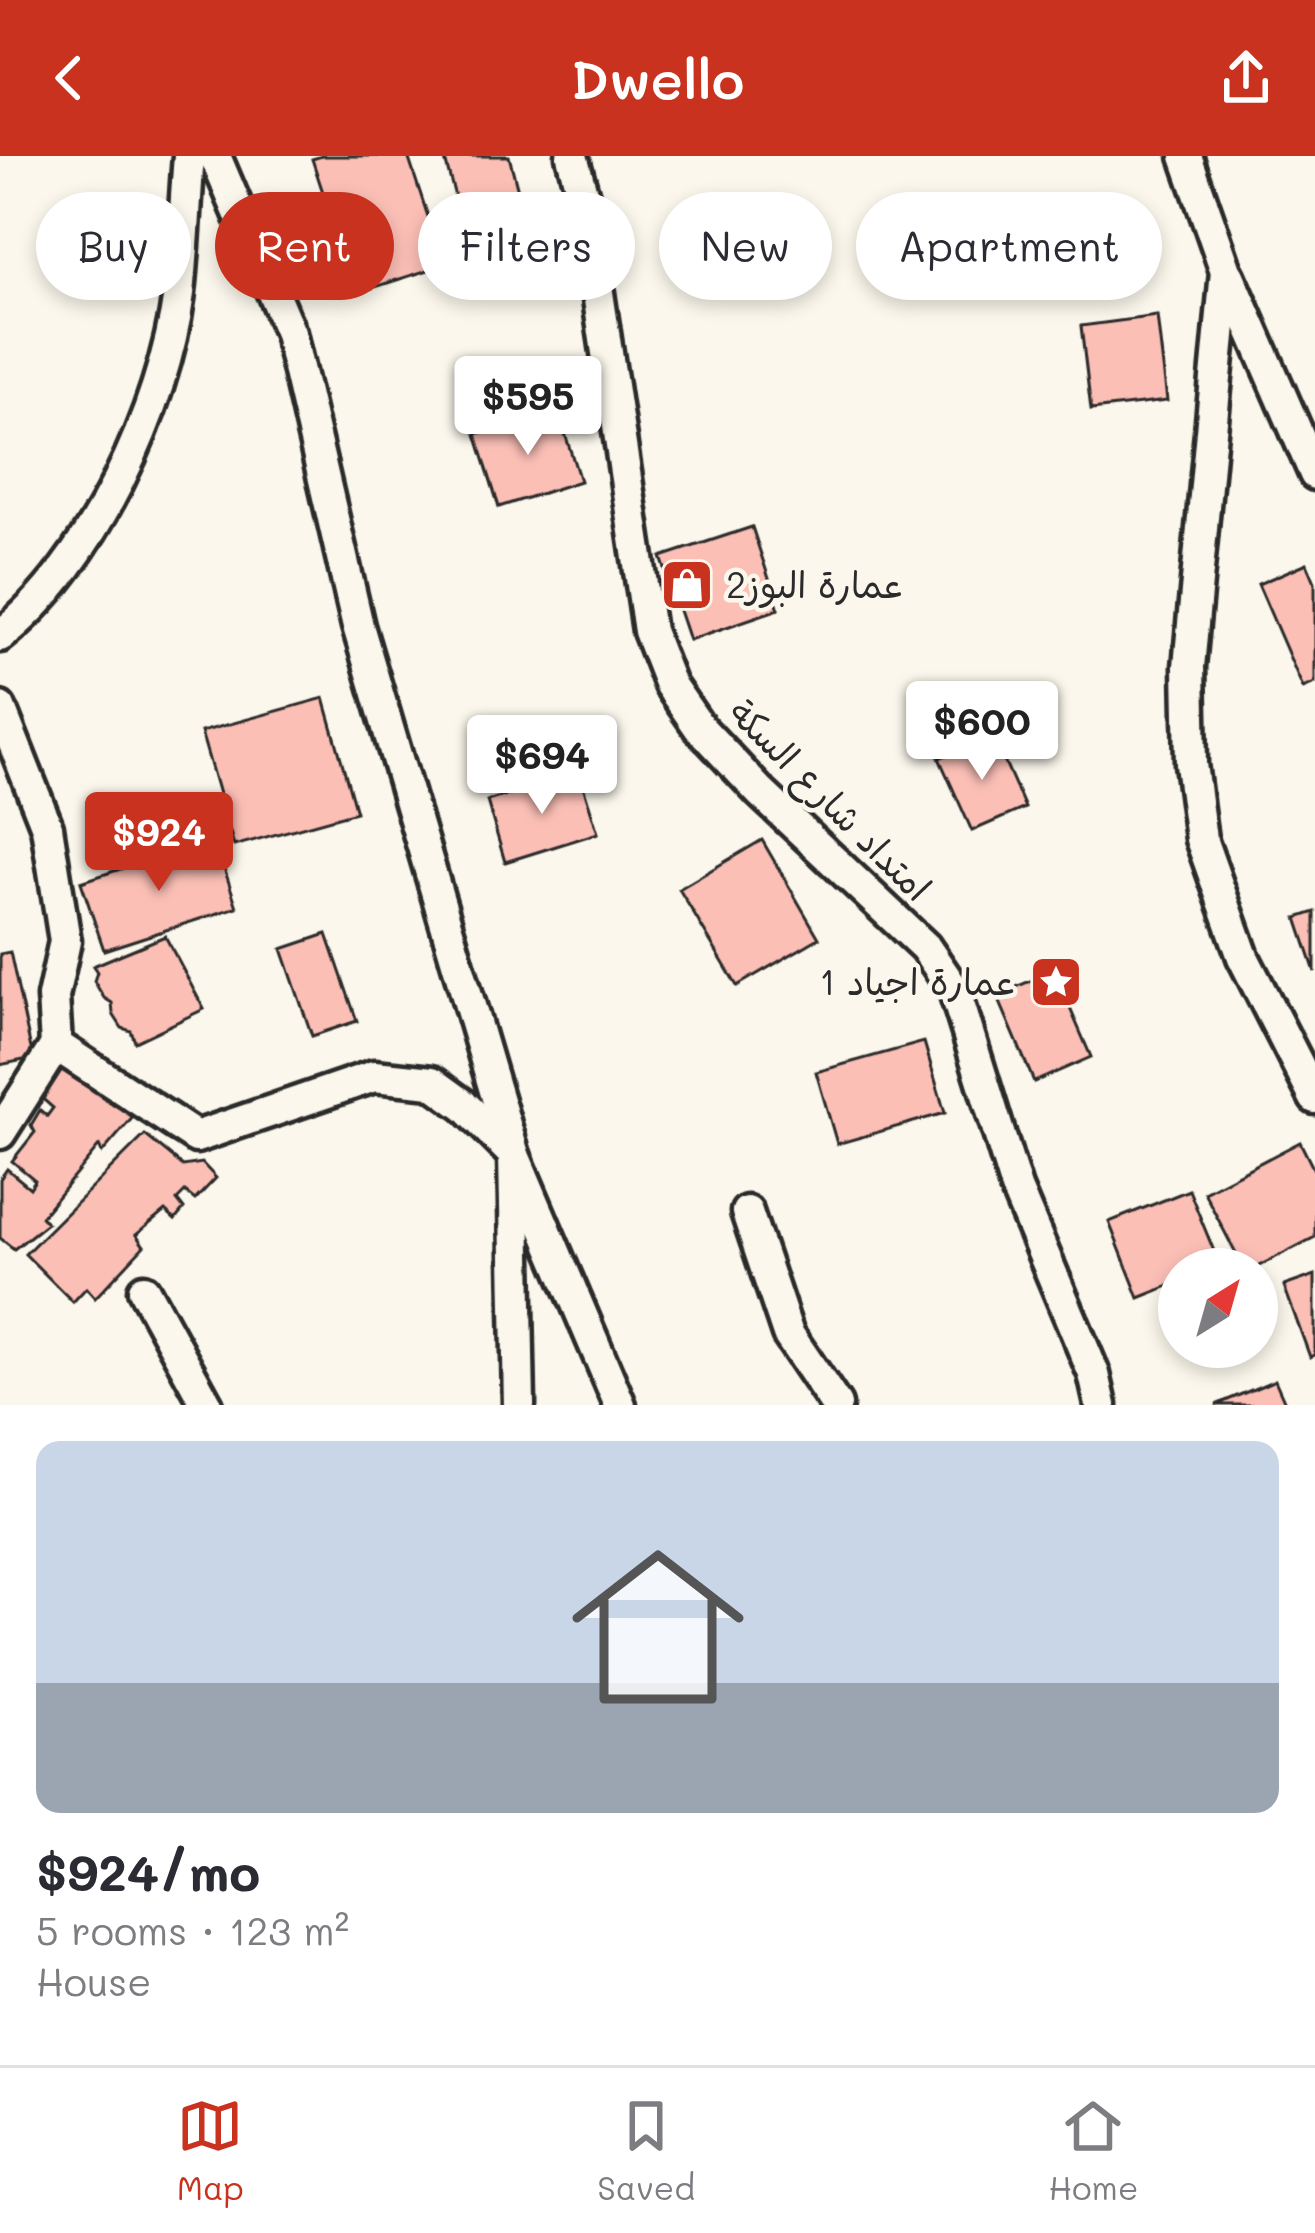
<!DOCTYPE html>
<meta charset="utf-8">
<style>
:root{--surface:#fff;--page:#f7f7f7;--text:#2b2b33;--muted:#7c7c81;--line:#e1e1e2;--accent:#c8321e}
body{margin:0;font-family:Mali,"Playpen Sans Arabic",sans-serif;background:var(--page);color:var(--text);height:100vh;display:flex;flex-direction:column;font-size:45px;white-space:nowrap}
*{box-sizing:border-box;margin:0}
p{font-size:39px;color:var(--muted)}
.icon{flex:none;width:66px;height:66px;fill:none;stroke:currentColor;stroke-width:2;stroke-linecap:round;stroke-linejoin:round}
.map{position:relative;height:1249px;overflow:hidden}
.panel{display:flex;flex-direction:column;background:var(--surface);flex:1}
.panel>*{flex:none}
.banner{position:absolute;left:36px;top:36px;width:1245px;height:108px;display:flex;gap:24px}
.needle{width:78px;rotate:37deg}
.buttons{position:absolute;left:1158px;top:1092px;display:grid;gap:24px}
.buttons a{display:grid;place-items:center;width:120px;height:120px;border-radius:50%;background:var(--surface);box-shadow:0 6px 18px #0003;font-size:60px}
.price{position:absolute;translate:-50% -102px;padding:0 27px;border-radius:12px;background:#fff;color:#222;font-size:39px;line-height:78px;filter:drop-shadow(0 3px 6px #0008)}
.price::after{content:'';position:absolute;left:50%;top:72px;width:36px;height:27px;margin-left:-18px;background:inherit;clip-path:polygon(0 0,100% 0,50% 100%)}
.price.current{background:var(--accent);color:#fff}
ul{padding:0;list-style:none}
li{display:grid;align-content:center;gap:24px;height:636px;padding:0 36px}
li+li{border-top:3px solid var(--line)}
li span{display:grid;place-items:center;height:372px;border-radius:24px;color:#555}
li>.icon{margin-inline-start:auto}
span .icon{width:216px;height:216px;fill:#fffc;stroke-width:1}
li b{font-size:51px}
.tag{padding:0 42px;border-radius:54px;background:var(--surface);box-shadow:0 6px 18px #0003;font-size:42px;line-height:108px}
.tag.current{background:var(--accent);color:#fff}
header{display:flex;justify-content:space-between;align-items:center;height:156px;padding:0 36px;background:var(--accent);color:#fff;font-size:54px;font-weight:600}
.menu{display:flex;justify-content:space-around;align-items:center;height:168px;border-top:3px solid var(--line);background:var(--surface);font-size:33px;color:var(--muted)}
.menu a{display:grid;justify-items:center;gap:6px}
.menu .current{color:var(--accent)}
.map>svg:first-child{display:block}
</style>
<header><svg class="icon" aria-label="back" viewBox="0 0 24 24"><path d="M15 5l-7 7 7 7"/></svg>Dwello<svg class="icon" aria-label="share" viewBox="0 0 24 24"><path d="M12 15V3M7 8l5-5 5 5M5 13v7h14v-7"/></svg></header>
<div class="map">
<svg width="1315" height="1249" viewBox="0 0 1315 1249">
<rect width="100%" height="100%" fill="#fbf7ec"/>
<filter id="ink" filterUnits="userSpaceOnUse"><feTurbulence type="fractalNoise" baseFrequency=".00833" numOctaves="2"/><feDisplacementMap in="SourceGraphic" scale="24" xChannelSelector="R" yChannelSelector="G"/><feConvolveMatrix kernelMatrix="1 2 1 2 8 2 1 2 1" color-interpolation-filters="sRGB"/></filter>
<g filter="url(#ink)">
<g fill="#fbbfb6" stroke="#2b2b2b" stroke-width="3">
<path d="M322 0H408L444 109 356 137 312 3Z"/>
<path d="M444 0H509L527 69 467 85Z"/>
<path d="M1157 160 1167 245 1091 254 1081 170Z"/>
<path d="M557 252 580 325 499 351 476 278Z"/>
<path d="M752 371 779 453 689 484 661 401Z"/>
<path d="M1307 407 1315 426V527L1303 532 1258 428Z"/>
<path d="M324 542 356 656 234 690 201 576Z"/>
<path d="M993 579 1025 652 972 675 939 602Z"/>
<path d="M579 617 598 677 505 706 487 645Z"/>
<path d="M214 682 237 751 104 794 81 726Z"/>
<path d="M762 684 819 782 737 830 679 733Z"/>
<path d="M1315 756V816L1297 762Z"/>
<path d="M327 778 357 865 312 880 282 793Z"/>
<path d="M165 780 204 853 135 886 131 875 122 872 113 858 112 847 104 842 94 825 97 816 93 810Z"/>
<path d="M10 796 33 902 0 909V798Z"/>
<path d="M1054 815 1091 901 1034 926 997 839Z"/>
<path d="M924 886 945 957 837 988 816 916Z"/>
<path d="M60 899 135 959 102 997 99 990 41 1061 47 1067 14 1093 0 1082V1023L7 1013 30 1032 35 1024 12 1005 35 976 31 969 40 954 47 960 53 952 37 938Z"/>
<path d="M145 979 183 1010 202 1007 216 1022 195 1044 185 1036 177 1044 184 1053 175 1064 165 1055 136 1079 144 1090 95 1142 86 1132 73 1146 25 1098Z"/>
<path d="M1300 986 1315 1016V1081L1253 1113H1244L1204 1036Z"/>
<path d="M1189 1034 1220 1110 1179 1113V1126L1139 1142 1109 1066Z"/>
<path d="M1315 1119V1199L1310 1201 1284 1130Z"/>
<path d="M1275 1224 1286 1249H1216Z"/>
</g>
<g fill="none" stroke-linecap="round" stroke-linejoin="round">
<g stroke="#2b2b2b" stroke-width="39">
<g id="minor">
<path d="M215 0 290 177 358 470 514 999 519 1249"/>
<path d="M572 0 584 44 649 475 670 529 699 571 760 636 925 791 955 835 1016 1032 1094 1218 1101 1249"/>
<path d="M1186 0 1226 115 1189 511 1191 608 1201 683 1243 801 1315 942"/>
<path d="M1229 120 1315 318"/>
<path d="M0 480C92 409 164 252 179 137 184 92 185 46 189 0"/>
<path d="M0 552 47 671 65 785 53 841 56 889 196 981 374 920 432 926 465 950 514 999 620 1249"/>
<path d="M0 977 56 889"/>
<path d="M747 1056 788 1178 836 1249"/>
<path d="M144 1134 207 1249"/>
</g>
</g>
<use href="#minor" stroke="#fbf7ec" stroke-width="30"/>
</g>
</g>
<defs>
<g id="shop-square" transform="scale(2.7)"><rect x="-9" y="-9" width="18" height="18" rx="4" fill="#c8321e" stroke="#fbf7ec"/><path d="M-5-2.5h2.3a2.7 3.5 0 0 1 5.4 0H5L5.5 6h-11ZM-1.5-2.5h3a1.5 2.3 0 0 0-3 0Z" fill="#fff"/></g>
<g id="sight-square" transform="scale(2.7)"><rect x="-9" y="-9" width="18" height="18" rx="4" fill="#c8321e" stroke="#fbf7ec"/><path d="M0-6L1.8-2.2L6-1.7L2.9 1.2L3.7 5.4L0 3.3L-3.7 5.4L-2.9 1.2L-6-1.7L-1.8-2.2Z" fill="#fff"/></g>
</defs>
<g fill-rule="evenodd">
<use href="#shop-square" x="687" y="429"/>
<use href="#sight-square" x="1056" y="826"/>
</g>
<g text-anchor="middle" stroke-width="9" stroke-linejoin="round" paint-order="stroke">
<g font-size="36" fill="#2b2b2b" stroke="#fbf7ec" text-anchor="start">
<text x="726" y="442">عمارة البوز2</text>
<text x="1017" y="839" text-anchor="end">عمارة اجياد 1</text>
</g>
<g font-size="36" fill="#2b2b2b" stroke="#fbf7ec">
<text transform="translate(830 644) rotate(45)" y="13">امتداد شارع السكة</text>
</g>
</g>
</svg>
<div class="buttons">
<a><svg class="needle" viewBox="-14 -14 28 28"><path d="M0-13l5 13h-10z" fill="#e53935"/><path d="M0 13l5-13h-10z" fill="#7c7c81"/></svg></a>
</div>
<b class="price" style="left:528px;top:302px">$595</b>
<b class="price" style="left:982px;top:627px">$600</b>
<b class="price" style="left:542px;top:661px">$694</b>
<b class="price current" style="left:159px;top:738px">$924</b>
<div class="banner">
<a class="tag">Buy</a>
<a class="tag current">Rent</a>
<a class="tag">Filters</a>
<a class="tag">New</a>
<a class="tag">Apartment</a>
</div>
</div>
<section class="panel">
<ul>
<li><span style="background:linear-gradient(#c9d6e8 65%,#9aa5b1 0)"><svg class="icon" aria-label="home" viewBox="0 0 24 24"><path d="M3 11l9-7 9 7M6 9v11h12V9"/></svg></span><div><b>$924/mo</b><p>5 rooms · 123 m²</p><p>House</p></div></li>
</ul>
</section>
<nav class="menu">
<a class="current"><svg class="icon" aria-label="map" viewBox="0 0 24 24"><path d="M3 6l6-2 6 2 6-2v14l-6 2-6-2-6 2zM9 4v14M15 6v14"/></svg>Map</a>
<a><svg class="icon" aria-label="saved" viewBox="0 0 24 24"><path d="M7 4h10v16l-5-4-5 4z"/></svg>Saved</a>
<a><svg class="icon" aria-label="home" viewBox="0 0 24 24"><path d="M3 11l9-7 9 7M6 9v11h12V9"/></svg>Home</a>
</nav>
